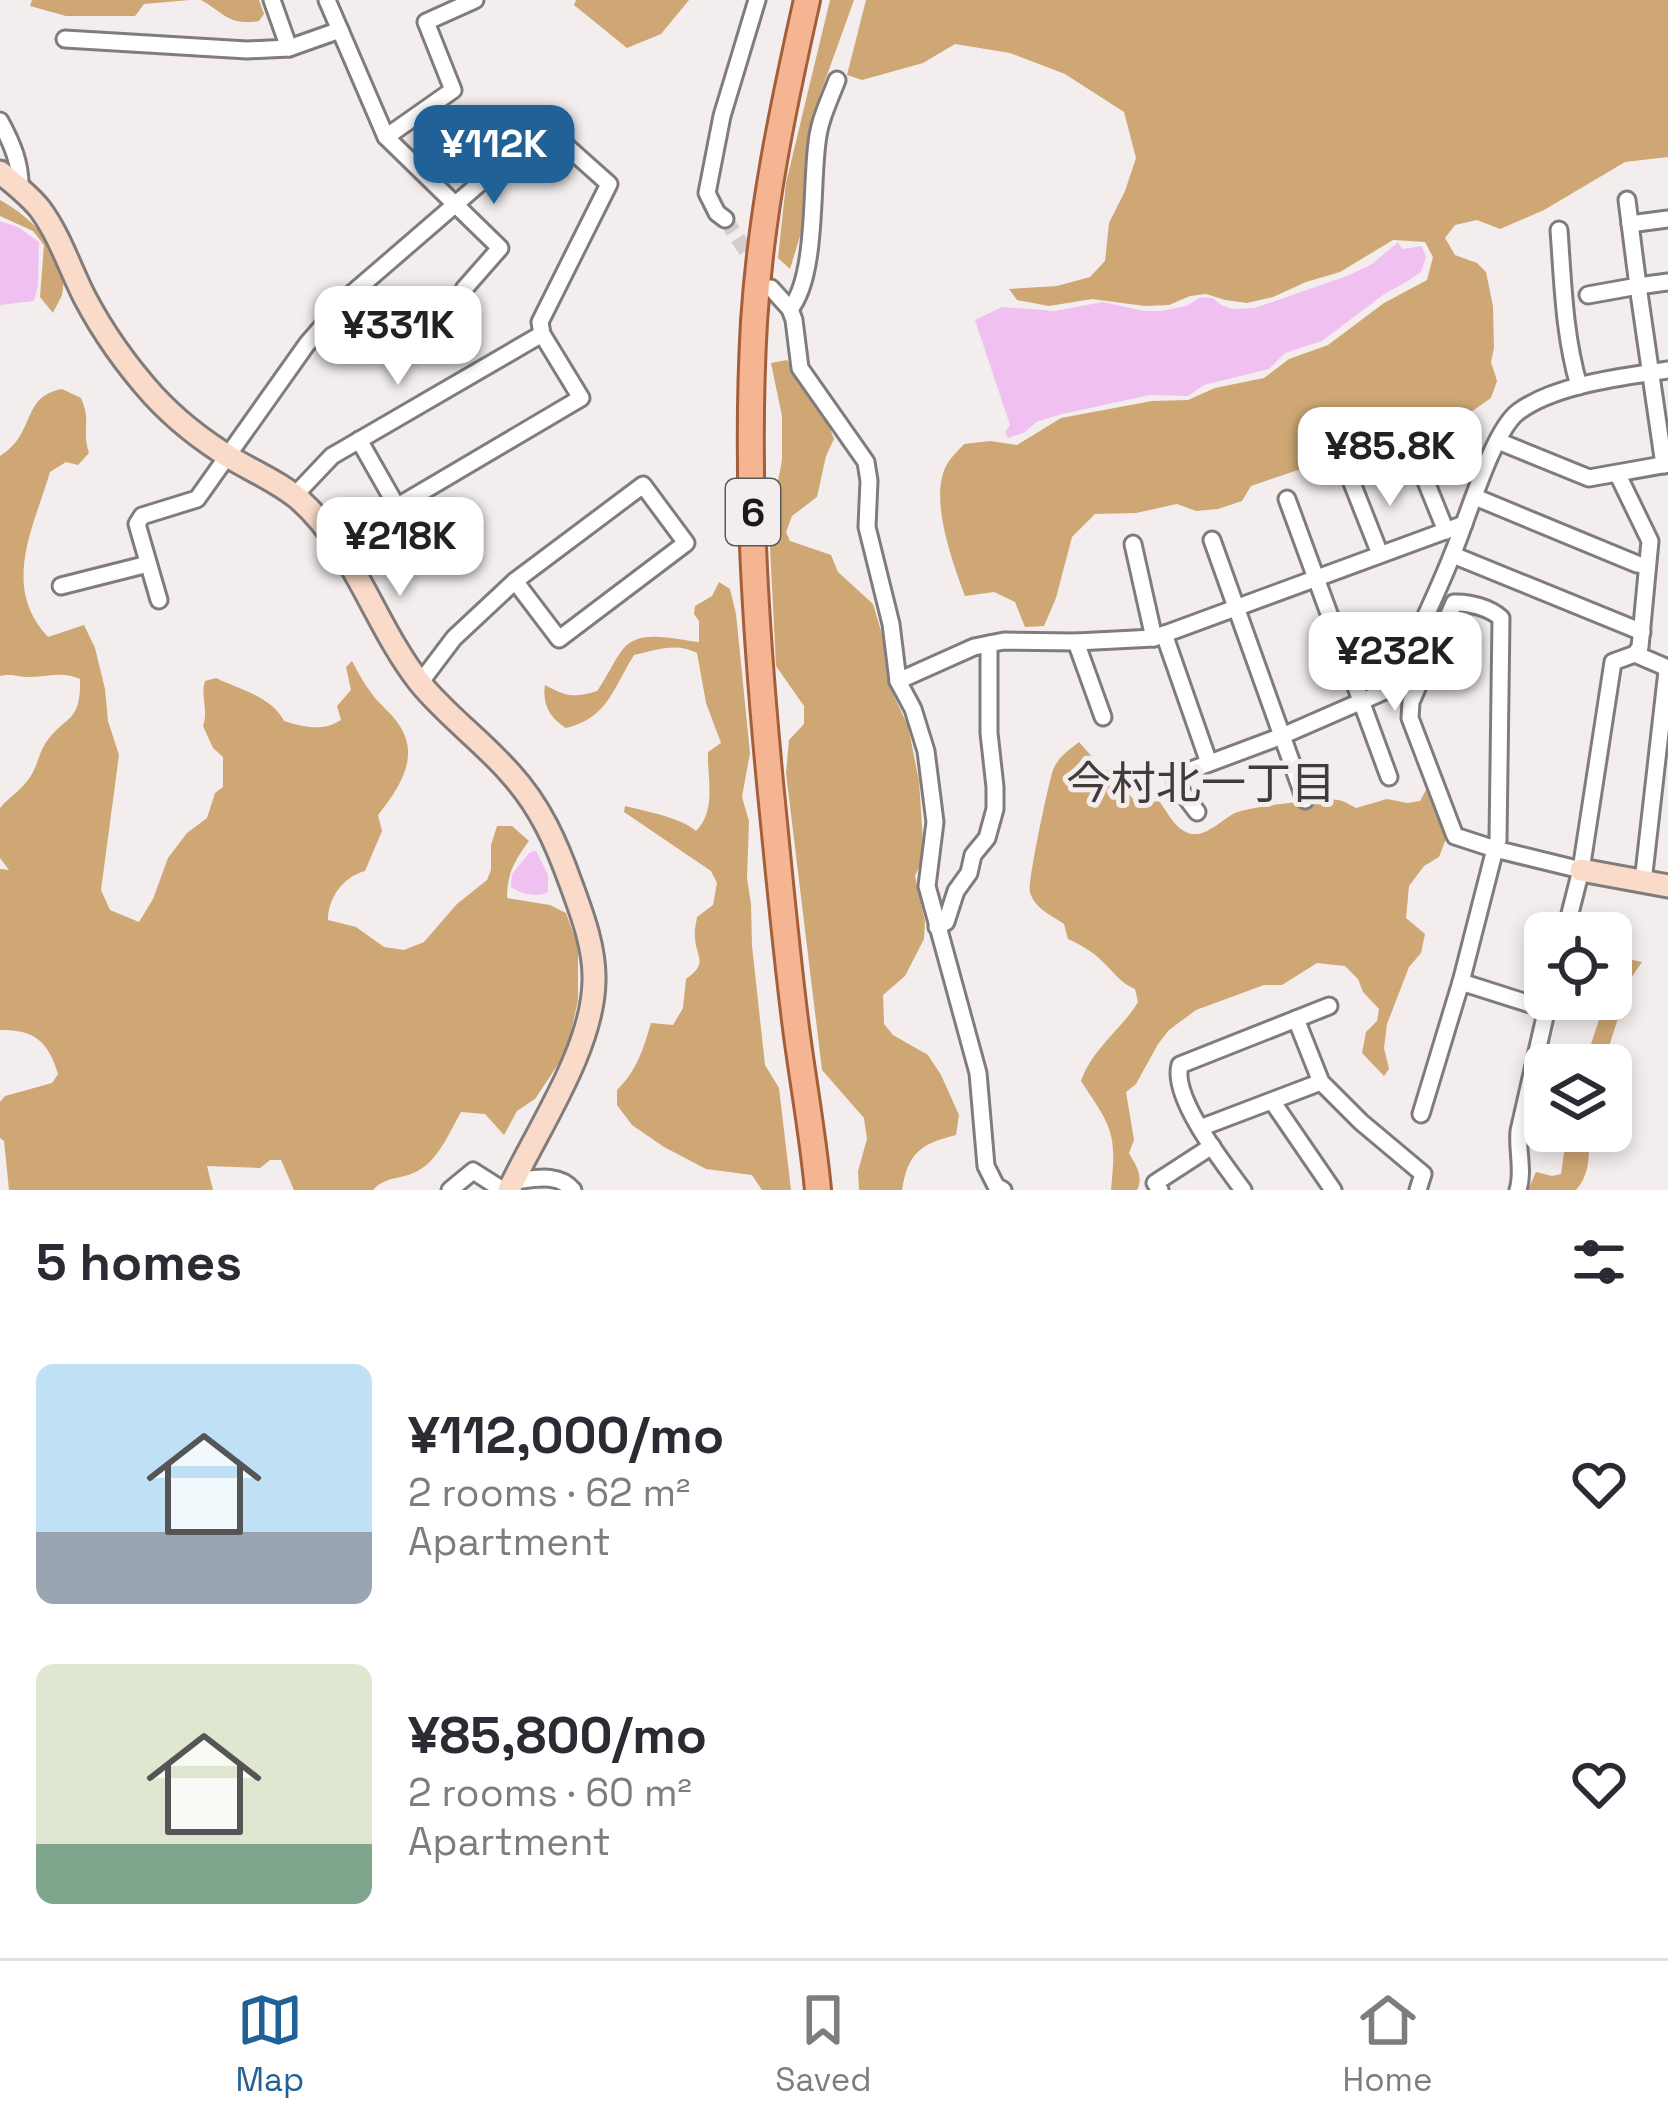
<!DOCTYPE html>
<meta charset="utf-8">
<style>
:root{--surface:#fff;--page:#f7f7f7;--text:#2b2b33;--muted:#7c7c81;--line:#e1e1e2;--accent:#206297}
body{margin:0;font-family:"Space Grotesk","Noto Sans JP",sans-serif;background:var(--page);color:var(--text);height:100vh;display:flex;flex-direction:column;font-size:45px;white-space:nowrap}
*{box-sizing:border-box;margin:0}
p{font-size:39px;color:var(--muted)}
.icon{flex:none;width:66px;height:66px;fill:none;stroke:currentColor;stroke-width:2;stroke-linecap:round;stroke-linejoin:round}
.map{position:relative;height:1190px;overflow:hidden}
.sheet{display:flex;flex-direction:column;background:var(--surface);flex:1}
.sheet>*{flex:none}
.controls{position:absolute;left:1524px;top:912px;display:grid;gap:24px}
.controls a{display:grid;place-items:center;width:108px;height:108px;border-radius:18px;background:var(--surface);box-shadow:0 6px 18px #0003;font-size:60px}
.price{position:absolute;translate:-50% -102px;padding:0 27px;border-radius:24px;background:#fff;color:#222;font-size:39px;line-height:78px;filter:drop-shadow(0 3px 6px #0008)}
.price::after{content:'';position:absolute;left:50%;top:72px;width:36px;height:27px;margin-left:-18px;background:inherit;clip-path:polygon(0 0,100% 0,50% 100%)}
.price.current{background:var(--accent);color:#fff}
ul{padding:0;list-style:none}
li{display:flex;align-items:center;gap:36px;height:300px;padding:0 36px}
li span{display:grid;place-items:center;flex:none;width:336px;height:240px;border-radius:18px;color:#555}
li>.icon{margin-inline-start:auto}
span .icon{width:144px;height:144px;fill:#fffc;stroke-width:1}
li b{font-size:51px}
h2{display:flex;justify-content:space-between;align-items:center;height:144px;padding:0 36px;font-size:51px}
.tab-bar{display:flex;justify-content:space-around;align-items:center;height:168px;border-top:3px solid var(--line);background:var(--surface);font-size:33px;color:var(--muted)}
.tab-bar a{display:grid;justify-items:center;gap:6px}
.tab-bar .current{color:var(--accent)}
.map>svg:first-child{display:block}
</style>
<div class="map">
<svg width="1668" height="1190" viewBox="0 0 1668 1190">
<rect width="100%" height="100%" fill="#f3eded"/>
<g fill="#cea774">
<path d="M32 0H190L144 4 135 16H66L30 6Z"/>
<path d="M201 0H259L264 14 259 21C229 26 224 13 201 0Z"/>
<path d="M576 0H689L661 34 627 48 574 5Z"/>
<path d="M830 0H854L813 114 801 233 790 269 778 258 786 183Z"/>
<path d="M866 0H1668V157L1625 162 1544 210 1500 229 1477 220 1455 225 1445 238 1455 255 1477 263 1486 272 1493 306 1494 348 1491 362 1497 381 1491 398 1468 414 1384 445C1371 467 1322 480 1298 470L1251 486 1242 501 1218 509 1196 511 1177 504 1136 513 1095 514 1072 537 1056 598 1044 626 1025 627 1015 602 994 592 965 596C953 563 929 500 946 466 950 458 958 451 964 444L990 441 1017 445 1061 418 1152 401 1188 400 1215 388 1264 378 1289 359 1328 345 1384 303 1427 280 1433 257 1425 242 1393 240 1340 272 1306 282 1273 297 1247 303 1225 300 1206 294 1190 296 1169 305 1145 306 1092 299 1049 306 1017 300 1009 289 1057 286 1090 277 1105 261 1109 223 1125 191 1136 158 1124 112 1065 74 1010 53 955 44 923 63 862 80 847 75Z"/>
<path d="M0 200C31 217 71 254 62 295 61 298 54 310 53 313L40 297 44 245 33 231 0 216Z"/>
<path d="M787 360 826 418 834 439 826 456 817 497 792 516 786 532 790 541 831 555 838 572 873 604 882 634 887 673 894 696 908 726 919 781 924 856 915 876 925 921 924 939 905 976 883 995 884 1024 893 1035 928 1055 941 1075 959 1115 956 1135C920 1144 908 1153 902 1190H859L858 1171 867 1139 864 1118 822 1070 786 773 789 740 804 724V706L776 666 769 528 782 460V416L771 363Z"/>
<path d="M62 389 81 398C92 423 81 429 89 453L78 465 66 462 50 472C33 529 1 587 48 637L84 625 95 648 105 689 108 721 119 755 101 890 110 910 139 922 153 899 168 858 187 833 207 818 215 793 223 787V757L213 748 203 726C209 710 200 697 205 681L216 678C239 689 272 697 284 721 304 727 322 732 341 720L337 706 351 690 346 667 352 661C358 672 364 684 372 694 379 704 390 712 397 722 422 755 400 787 378 815L382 831 365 871C343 877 328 898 328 920L356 927 384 947 404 950 424 942 457 904 487 880 491 870V845L497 826H512L529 841C515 860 507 873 507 898L550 905 566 913 578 946V1000L567 1051 535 1099 517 1111 504 1135 485 1114 461 1112C450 1131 439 1159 419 1170 404 1180 386 1175 373 1190H294L281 1160H270L260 1168 207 1166 213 1190H9L4 1141 0 1138V1102L5 1096 52 1083 58 1074C49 1042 34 1029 0 1030V869L9 870 0 858V808C10 796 26 787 33 772 38 763 39 753 45 744 65 714 81 725 80 679 62 671 49 677 30 677 18 677 11 673 0 676V456C37 433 20 397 62 389Z"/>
<path d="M719 582 730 589 736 614 750 753 742 797 749 821 747 878 751 904 752 946 765 1065 779 1088 791 1190H762L752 1175 706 1169 664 1147 632 1125 617 1105V1090C637 1070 643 1050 651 1023L673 1025 683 1008 686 979C709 962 696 959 695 937 694 930 696 924 697 917L713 905 717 883 711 871 624 812 625 806C645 811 682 818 696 831 717 810 707 779 708 752L721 743 706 703 697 653C676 642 657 650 634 655 613 688 608 718 566 728 550 718 542 704 545 685 567 697 573 698 597 691 607 677 613 662 623 649 640 628 676 640 699 642V621L694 614 695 606 712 596Z"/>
<path d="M1079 742 1102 768 1113 773 1132 798 1142 803 1159 801C1166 810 1174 826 1184 831 1203 842 1219 821 1235 813 1246 807 1328 797 1338 800 1345 801 1350 805 1356 808L1387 799 1407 803 1420 801 1426 790 1431 789 1447 836 1439 857 1424 866 1409 886 1406 918 1425 934 1421 953 1409 967 1387 1024 1384 1048 1389 1069 1384 1076 1362 1053 1366 1032 1377 1021 1379 1009 1363 992 1358 979 1345 966 1317 963 1282 985H1264L1196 1010 1169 1030 1158 1044 1136 1084 1126 1092 1134 1140 1129 1153C1136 1166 1144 1176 1137 1190H1111C1117 1132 1112 1128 1081 1081 1092 1049 1121 1030 1138 1002L1135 989C1119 982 1115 973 1103 962 1092 951 1081 945 1068 939L1064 924C1051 915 1034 908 1030 892 1027 884 1049 781 1053 770 1058 757 1069 750 1079 742Z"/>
<path d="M1611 950 1624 958 1642 962 1631 978 1603 1065H1584L1606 999H1611Z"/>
<path d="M1567 1131H1589C1589 1153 1591 1173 1576 1190H1528L1536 1172 1552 1176 1561 1174Z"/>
</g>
<g fill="#f0c1f0">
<path d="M0 221 18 227 39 242 38 285 34 301 0 305Z"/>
<path d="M1398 242 1402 249 1422 246 1426 257 1421 272 1406 282 1383 295 1322 341 1285 353 1269 369 1204 385 1188 396 1150 395 1062 414 1036 422 1025 432 1008 438 1005 432 1010 425 975 320 1002 307 1054 311 1103 302 1144 311H1161L1186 306 1201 297 1213 298 1221 305 1233 309 1255 308 1347 276 1372 264Z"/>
<path d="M536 851 548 875V892C536 898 522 894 511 887L512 874 530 852Z"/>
</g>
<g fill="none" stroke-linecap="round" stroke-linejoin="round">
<path stroke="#d3cdcd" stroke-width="15" stroke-dasharray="15 8" stroke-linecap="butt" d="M725 219 759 270"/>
<g stroke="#817c7c" stroke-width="21">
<g id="street">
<path d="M272 0 289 48"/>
<path d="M327 0 386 137 500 248 464 289"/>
<path d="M65 39 247 50 289 48 340 30"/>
<path d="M0 121C12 143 21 164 20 189"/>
<path d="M386 137 453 90 426 22 475 0"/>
<path d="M725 219 717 213 707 193 722 116 757 0"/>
<path d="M1630 224 1668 219"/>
<path d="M1559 230C1563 284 1564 335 1579 386"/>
<path d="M771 288 790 309 794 320 800 368 866 462 869 481 867 527 891 624 898 681 913 709 926 751 935 822 927 886 978 1073 986 1166 996 1186 1003 1190"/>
<path d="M1588 295 1638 286 1627 200"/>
<path d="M790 309C817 277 811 185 817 143 819 121 829 101 837 80"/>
<path d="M359 440 396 505"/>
<path d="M1498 441 1589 478 1668 464"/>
<path d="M1416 457 1446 531"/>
<path d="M1664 465 1638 286 1668 282"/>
<path d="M1352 483 1380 554"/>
<path d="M643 485 686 543 559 639 515 581Z"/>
<path d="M295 495 332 456 542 334"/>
<path d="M1475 497 1637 564 1647 566"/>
<path d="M1287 499 1389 777"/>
<path d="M1212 540 1305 800"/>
<path d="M1133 544 1154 638"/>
<path d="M1453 555 1642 632"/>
<path d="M61 586 148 564"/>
<path d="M159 600 137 524 142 516 197 499 307 344 348 297 545 127 609 184 540 322 542 334 581 398 337 542"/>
<path d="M1164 634 1209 763"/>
<path d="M1076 642 1103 717"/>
<path d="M1635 654 1663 666 1667 671 1643 882"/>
<path d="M898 681 974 647 1004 641 1076 642 1154 638 1464 524"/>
<path d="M420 683 454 638 515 581"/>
<path d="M1197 812 1176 784 1175 776 1282 736 1392 688C1413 643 1435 599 1453 553 1467 520 1492 432 1518 412 1556 384 1623 377 1668 370"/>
<path d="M937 927 946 922 956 891 969 873 973 855 987 838 995 809V787L989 733V644"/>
<path d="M1565 933 1581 870 1613 662 1635 654 1640 647 1650 541 1618 475"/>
<path d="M1461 982 1546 1009"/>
<path d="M1296 1019 1321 1082 1361 1122 1423 1174 1418 1190"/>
<path d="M1272 1101 1333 1190"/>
<path d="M1421 1114 1461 982 1495 849 1498 840 1501 618C1490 608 1469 602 1454 603L1411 702 1410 718 1455 836 1495 849 1581 870"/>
<path d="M1200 1128 1321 1082"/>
<path d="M513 1181C534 1179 558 1172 573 1190"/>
<path d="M450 1190 473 1171 503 1190"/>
<path d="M1160 1190 1155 1183 1212 1146"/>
<path d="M1243 1190C1223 1163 1171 1097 1180 1065L1329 1006"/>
<path d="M1518 1190C1524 1171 1517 1151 1519 1131L1549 999"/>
</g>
</g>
<g stroke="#817c7c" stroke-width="27">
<g id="secondary">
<path d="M0 172C14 184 29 195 40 209 60 236 70 269 85 298 104 334 127 366 153 395 176 420 203 441 231 458 254 472 281 483 301 501 355 550 375 626 420 683 447 716 482 741 510 773 540 806 556 842 571 884 582 914 595 948 594 981 593 1049 538 1128 509 1190"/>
<path d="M1581 870 1668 886"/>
</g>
</g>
<g stroke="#a45e39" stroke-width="30">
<path id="primary" d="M807 0C783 107 761 212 754 322 745 479 756 637 771 793 779 872 786 950 796 1028 803 1082 813 1136 818 1190"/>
</g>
<use href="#street" stroke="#fff" stroke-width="15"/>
<use href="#secondary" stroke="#fadac9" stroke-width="21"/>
<use href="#primary" stroke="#f5b492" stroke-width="24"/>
</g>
<g text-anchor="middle" stroke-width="10" stroke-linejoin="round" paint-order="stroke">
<rect fill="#f3eded" stroke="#5c5959" stroke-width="3" x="726" y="479" width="54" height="66" rx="9"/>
<g font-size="39" font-weight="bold" fill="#1b1a19">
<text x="753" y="526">6</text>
</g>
<g font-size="45" fill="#403c3b" stroke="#f3eded">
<text x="1201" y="799">今村北一丁目</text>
</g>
</g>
</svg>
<div class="controls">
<a><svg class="icon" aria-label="locate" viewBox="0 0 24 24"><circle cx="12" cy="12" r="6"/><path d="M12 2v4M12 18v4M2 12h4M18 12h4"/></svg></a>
<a><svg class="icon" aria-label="layers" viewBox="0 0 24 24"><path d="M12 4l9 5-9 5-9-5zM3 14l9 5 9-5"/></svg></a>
</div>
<b class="price current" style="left:494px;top:207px">¥112K</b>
<b class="price" style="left:398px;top:388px">¥331K</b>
<b class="price" style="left:1390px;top:509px">¥85.8K</b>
<b class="price" style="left:400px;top:599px">¥218K</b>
<b class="price" style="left:1395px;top:714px">¥232K</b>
</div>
<section class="sheet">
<h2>5 homes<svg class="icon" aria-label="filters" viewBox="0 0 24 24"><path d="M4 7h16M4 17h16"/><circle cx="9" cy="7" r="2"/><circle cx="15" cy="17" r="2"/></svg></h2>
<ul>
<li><span style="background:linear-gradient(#bfe0f5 70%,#9aa5b1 0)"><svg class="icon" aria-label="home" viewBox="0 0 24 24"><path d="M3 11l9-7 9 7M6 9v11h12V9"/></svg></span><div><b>¥112,000/mo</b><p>2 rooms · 62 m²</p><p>Apartment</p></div><svg class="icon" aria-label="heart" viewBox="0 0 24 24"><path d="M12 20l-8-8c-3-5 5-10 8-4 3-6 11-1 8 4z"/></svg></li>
<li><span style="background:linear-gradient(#dfe7d0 75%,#7fa58c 0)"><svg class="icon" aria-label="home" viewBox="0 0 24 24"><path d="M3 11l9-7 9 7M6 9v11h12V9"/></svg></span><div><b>¥85,800/mo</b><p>2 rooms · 60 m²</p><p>Apartment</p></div><svg class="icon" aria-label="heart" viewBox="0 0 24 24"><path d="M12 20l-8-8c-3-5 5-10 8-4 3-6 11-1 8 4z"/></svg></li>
</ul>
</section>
<nav class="tab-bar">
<a class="current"><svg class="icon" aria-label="map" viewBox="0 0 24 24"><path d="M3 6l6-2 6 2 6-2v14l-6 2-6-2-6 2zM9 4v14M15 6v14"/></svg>Map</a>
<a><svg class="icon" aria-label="saved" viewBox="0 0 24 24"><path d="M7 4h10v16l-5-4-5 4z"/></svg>Saved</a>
<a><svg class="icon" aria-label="home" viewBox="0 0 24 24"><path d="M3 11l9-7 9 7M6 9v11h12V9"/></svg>Home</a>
</nav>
